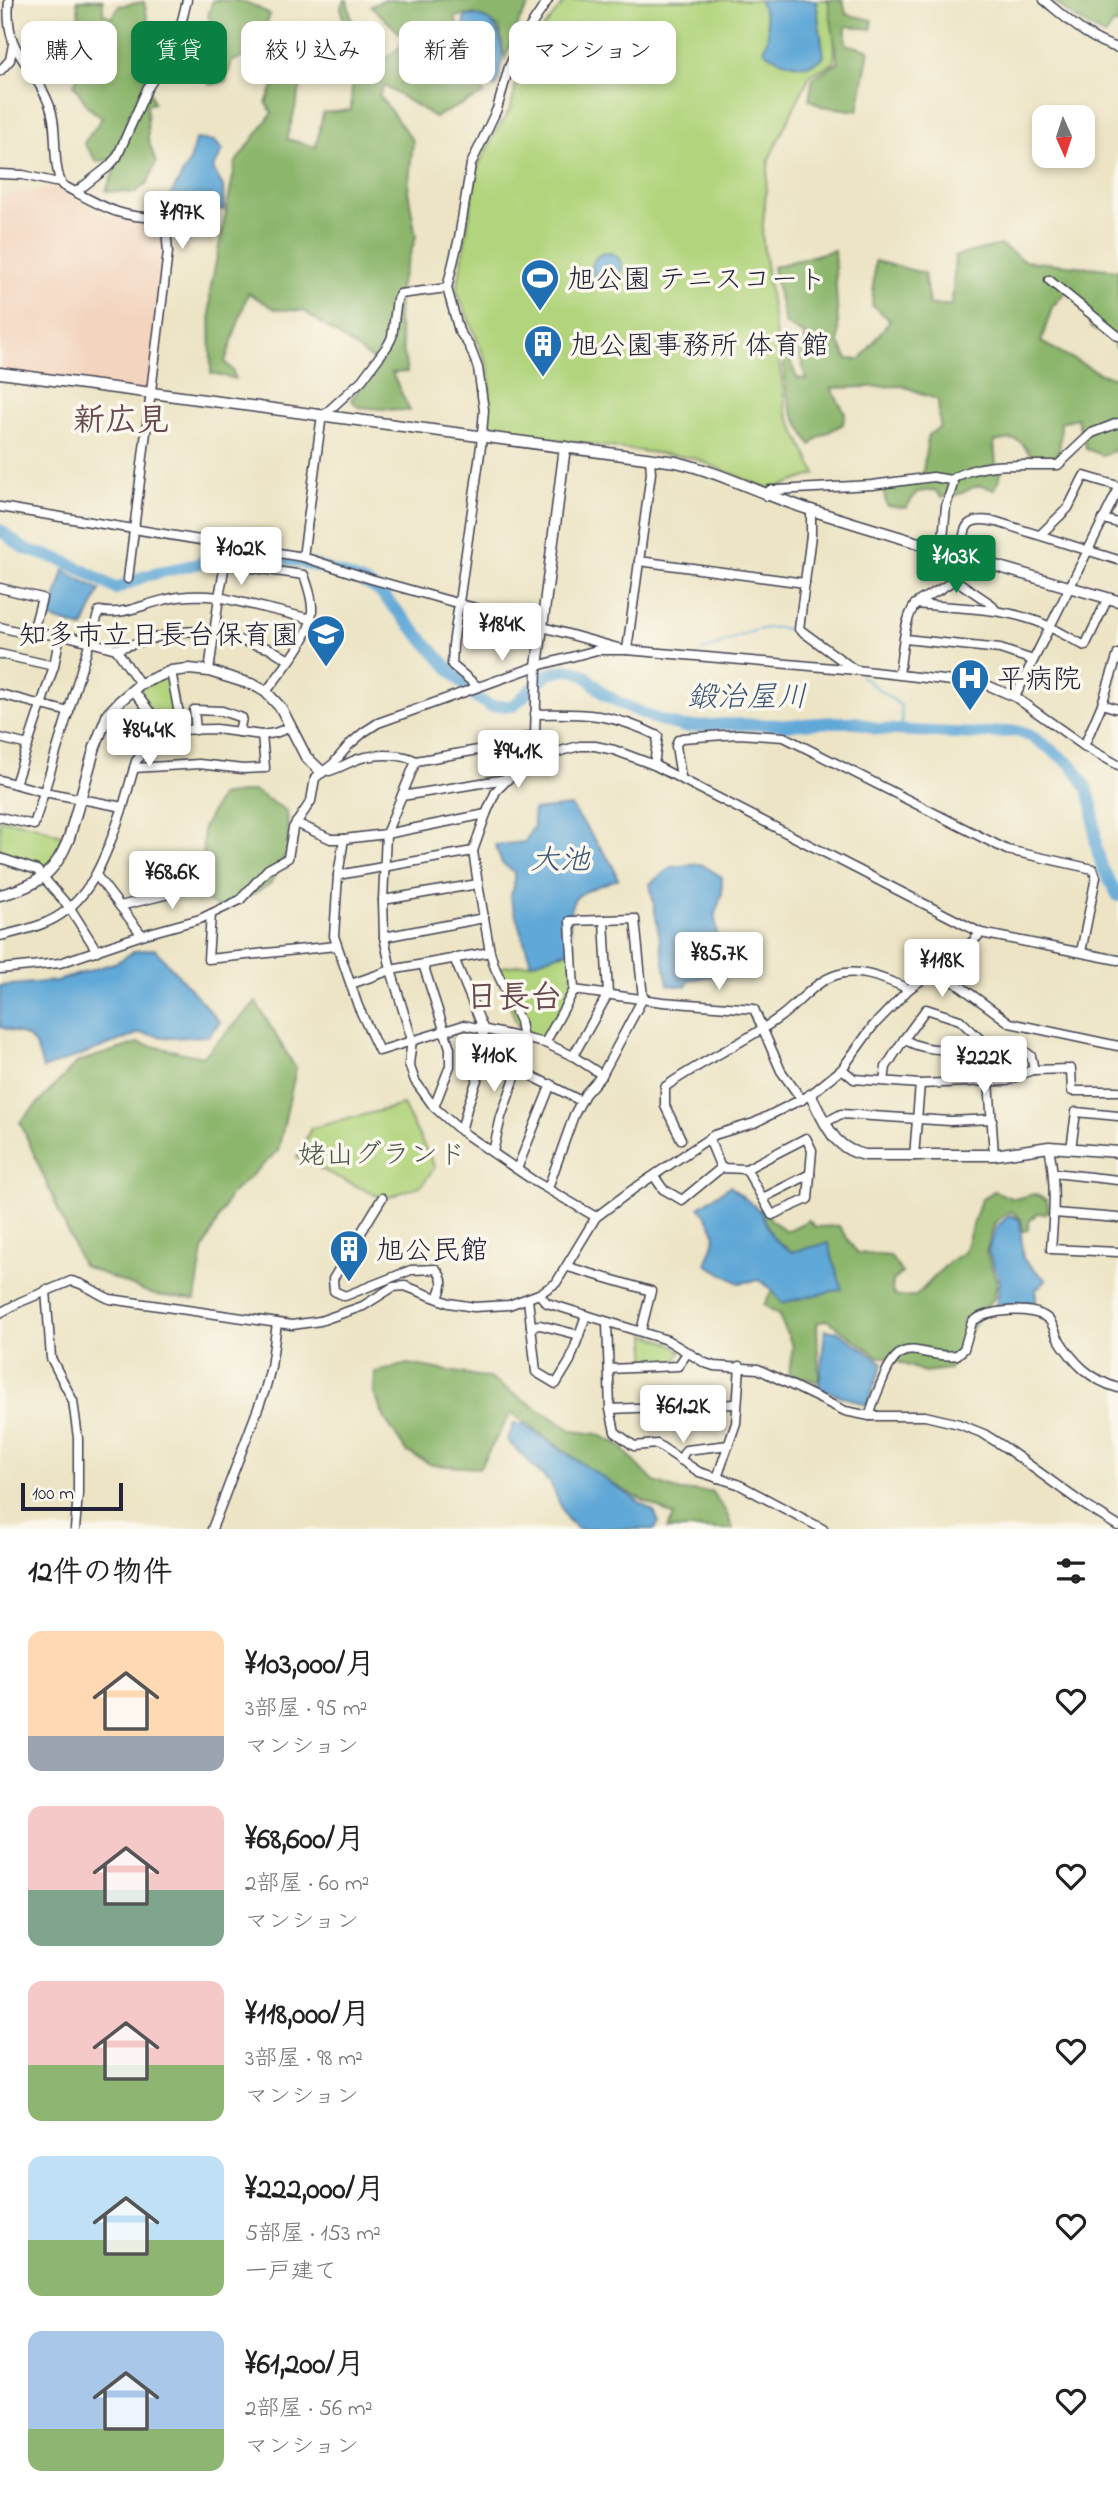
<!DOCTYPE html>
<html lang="ja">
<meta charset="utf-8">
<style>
:root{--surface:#fff;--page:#f2f2f2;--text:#222;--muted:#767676;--accent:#0b8043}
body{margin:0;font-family:"Indie Flower","Klee One",sans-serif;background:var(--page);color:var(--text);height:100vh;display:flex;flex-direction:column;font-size:26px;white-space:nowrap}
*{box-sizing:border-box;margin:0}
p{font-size:23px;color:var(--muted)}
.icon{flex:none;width:38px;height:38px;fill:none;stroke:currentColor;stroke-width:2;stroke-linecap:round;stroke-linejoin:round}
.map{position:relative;height:1529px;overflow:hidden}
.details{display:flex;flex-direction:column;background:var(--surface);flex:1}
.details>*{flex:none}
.top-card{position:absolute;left:21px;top:21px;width:700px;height:63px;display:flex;gap:14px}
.needle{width:46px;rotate:177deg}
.buttons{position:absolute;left:1032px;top:105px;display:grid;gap:14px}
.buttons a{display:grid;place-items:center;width:63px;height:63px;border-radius:14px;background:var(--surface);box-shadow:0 4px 10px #0003;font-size:35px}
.scale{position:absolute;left:21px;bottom:18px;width:102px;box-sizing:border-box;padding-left:7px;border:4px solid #22223b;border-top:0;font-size:19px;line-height:24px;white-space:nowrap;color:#22223b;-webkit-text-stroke:5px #fbf7ec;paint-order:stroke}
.price{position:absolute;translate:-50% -60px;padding:0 16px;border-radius:7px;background:#fff;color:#222;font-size:23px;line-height:46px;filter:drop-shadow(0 2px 4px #0008)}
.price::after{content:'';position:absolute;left:50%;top:42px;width:21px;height:16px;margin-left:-10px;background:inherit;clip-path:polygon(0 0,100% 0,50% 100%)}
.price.selected{background:var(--accent);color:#fff}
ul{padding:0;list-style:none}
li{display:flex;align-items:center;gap:21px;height:175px;padding:0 28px}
li span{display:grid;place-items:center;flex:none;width:196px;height:140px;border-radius:14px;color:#555}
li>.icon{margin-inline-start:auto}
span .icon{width:84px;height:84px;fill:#fffc;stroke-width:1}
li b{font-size:30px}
h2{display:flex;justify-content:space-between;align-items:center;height:84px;padding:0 28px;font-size:30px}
.chip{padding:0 24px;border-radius:14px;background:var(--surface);box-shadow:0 4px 10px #0003;font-size:24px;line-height:63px}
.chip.selected{background:var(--accent);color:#fff}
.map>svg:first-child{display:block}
</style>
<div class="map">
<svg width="1118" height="1529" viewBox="0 0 1118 1529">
<rect width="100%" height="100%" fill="#fbf7ec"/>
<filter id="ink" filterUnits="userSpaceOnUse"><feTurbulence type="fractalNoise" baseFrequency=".0143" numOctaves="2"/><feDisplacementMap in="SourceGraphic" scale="14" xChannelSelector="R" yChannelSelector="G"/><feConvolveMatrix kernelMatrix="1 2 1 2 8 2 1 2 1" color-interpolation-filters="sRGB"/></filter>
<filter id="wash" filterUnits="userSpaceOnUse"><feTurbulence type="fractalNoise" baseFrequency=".00686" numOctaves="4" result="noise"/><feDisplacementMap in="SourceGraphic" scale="28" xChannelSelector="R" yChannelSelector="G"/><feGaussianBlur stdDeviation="1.57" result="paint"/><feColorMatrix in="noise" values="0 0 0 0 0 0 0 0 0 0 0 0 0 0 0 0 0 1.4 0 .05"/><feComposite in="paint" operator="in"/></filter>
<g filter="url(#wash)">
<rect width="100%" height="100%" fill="#ece4c4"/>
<path fill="#f3d4be" d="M57 188 104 216 144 220 161 219 163 222 166 252 151 393 0 373V195Z"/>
<g fill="#b1d47c" stroke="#6a7b5c" stroke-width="2">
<path d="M566 0H836L834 63 810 75 769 159 762 235 786 412 816 474 770 490 694 458 487 431 490 385 488 366 457 291 477 168 495 133 511 108 519 70 529 46Z"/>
<path d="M171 671 182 730 166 728 138 697 140 689Z"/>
<path d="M0 819 34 825 69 838 43 878 37 870 0 858Z"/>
<path d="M571 950 574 990 545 1043 523 1039 495 968 531 963Z"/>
<path d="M403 1105 435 1167 422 1185 384 1199 297 1158 311 1128Z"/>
<path d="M646 1334 672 1344 681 1352 674 1363 646 1362Z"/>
</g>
<g fill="#8cb66c" stroke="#576c54" stroke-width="2">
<path d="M77 0H103V13L112 18 119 6 144 2 149 25 145 76 154 103 147 105 148 139 156 162 148 182 135 193 106 191 120 157 97 162 84 143 102 118 88 107 74 85 81 66 77 40 59 32 79 16Z"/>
<path d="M213 0C241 0 248 0 270 15L260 38 250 42 243 58 232 61 226 82 210 85 199 73C208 51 220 39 208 16Z"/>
<path d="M345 0H347L365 77 372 80 387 57 408 41 371 6 383 0H533L520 19 505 59 499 27 474 14 455 17 462 40 454 76 481 86 484 94 435 117 384 86 379 95 413 141 408 191 416 237 399 287 398 321 407 372 392 373 410 411 358 407 351 399 380 365 304 311 275 309 248 293 225 362 233 371 235 379 211 373 210 291 236 162 272 113 266 103 274 84 269 75 279 59 307 63 287 139 316 147 323 113 351 110 352 71 341 6Z"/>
<path d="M828 0H843L846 14 872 20V29L846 26V44L869 50 858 111 821 106 809 99 813 78 838 63Z"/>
<path d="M1057 0H1118V24H1113L1105 36 1075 18 1054 1Z"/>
<path d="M1000 245 1025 261 1118 270V350L1115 348 1113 338 1091 328 1087 304 1066 291 1052 307 1041 342 1101 374 1118 378V444L1115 451 1102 455 1086 449 1077 418 1061 422 1060 445 1057 456 1034 460C1020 439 1019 436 994 442L996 465 1001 470 998 483 994 490C973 481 977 488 959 494 954 496 947 496 941 497L935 490 917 492 906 508 887 506 882 487 922 480 928 435 940 427 938 400 903 386 831 388 845 413 843 424 819 437 811 445 792 413 786 391 782 341 797 378 806 379 799 351 805 335 785 324 773 267 834 250 839 343 847 359 860 360 890 320 872 305 875 261 924 273 929 305H952L955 256Z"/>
<path d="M254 791 287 811 289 847 270 884 224 911 204 899 203 828 220 796Z"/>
<path d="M256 1002 296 1069 278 1151 230 1195 203 1250 195 1300 154 1295 82 1265 20 1122 78 1062 138 1043 203 1057Z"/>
<path d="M994 1191 1014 1199 1034 1194 1047 1200 1049 1210 1045 1214 1037 1213 1029 1222 1028 1230 1023 1231 1021 1219 1011 1211 995 1222 986 1252 997 1282 994 1298 982 1312 949 1369 924 1372 886 1357H879L827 1320 817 1323 819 1382 789 1374 793 1346 778 1314 764 1305 772 1290 828 1244 792 1252 773 1238 760 1211 762 1206 772 1221 787 1231 809 1220 815 1227 839 1226 857 1253 890 1256 902 1273 893 1281 892 1292 897 1297 916 1296 950 1261 964 1252 981 1200Z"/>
<path d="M408 1364 489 1378 573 1431 597 1434 618 1444 654 1482 680 1491H711L726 1512 733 1529H667L674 1516 602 1479 552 1441 511 1413 479 1468 432 1465 407 1452 385 1419 374 1393 375 1372Z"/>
</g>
<g fill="#61a8d7" stroke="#426589" stroke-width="2">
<path d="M759 0H816L824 57C819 60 813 64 808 65 796 67 769 58 763 49 773 34 766 15 759 0Z"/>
<path d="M467 16C509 13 505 60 496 88L453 69C456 59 466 53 467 43 468 35 464 27 464 19Z"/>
<path d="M195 139 214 141 223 150 213 169 223 186 224 210 165 205 190 161Z"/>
<circle cx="607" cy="268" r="15"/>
<path d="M64 570 100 590 83 628 50 618Z"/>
<path d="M571 806 612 864 618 879C565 898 569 894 571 950L531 963 510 897 514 887V872L502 863 495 845 525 842 534 825 533 810Z"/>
<path d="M701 864 722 877V894L715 914 718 952 725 978 720 983 712 976 689 980 686 987 668 985 650 884 671 867Z"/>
<path d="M155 949 220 1022 208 1036 170 1038 140 1033 43 1069C35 1036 31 1037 0 1027V986L57 981 117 962 135 951Z"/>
<path d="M730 1186 760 1211 773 1238 792 1252 828 1243 842 1289 782 1303 772 1290 760 1280 739 1283 706 1264C718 1234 719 1233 699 1207Z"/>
<path d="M1010 1215 1020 1220 1023 1259 1046 1280 1036 1290V1302L996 1306 1000 1281 988 1251 997 1226Z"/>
<path d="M825 1330 838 1332 883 1363 867 1405 819 1388Z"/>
<path d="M514 1424H523L654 1512 659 1522 655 1529H578L566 1518 551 1484 507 1440Z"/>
</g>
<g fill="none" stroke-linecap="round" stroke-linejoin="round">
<g stroke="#61a8d7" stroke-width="2">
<path d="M702 651C733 641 765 617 797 633"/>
<path d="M861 676 901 706 902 729"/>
</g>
<path stroke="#61a8d7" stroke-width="12" d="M0 530 23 548 61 560 85 571 116 589 145 576 201 563 215 552 223 550C259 550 350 571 379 591L473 695 490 706H513L548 674 565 670 577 671 587 677 604 694 624 705 656 719 684 727 727 724 788 725 834 722H856L876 729 974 734 1017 731 1031 736 1046 746 1072 765 1080 777 1088 790 1093 809 1096 846 1102 867 1118 896"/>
</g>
</g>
<g filter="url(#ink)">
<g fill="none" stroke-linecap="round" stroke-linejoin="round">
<g stroke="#403f50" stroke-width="11">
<g id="minor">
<path d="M9 0C4 56 32 60 49 104 59 129 51 162 62 185 101 205 119 220 165 217L168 252 128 579"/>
<path d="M1044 0C1066 18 1090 41 1118 48"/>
<path d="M0 71 10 60 13 44"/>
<path d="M0 174 23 175 54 182 60 181"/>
<path d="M76 192 108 167 117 157 147 89 176 45 187 0"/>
<path d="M1049 280 1118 336"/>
<path d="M767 496 770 490H777L872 485 933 477 951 480C979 460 1025 466 1058 465L1092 433 1118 423"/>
<path d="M0 507 303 557 371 579 618 648"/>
<path d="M811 510V535L799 629 855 670"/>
<path d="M1103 519 1118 523"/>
<path d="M1040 535 1068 508 1084 476 1118 486"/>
<path d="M942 550 946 506 953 484 951 480"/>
<path d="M303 557 321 422 324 415 362 380 388 345 392 337 397 299 400 294 447 288"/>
<path d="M639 561 805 583"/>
<path d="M954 579 991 604 996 611"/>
<path d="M0 588 42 598 32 635"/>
<path d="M915 604C955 608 997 607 1036 621 1053 627 1069 638 1085 646L1108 598"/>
<path d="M0 627 32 635 60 634 116 649 176 632 206 631 271 649 289 660"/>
<path d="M905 639 1000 649 1033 660"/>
<path d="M116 649 140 684"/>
<path d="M627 650 651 473 650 459"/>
<path d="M0 654 54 666"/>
<path d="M537 666 535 735 542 759"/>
<path d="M171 671 182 730"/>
<path d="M899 674C902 656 904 613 918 602 929 594 947 588 955 578 974 550 946 511 997 522L1118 560"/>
<path d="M477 686 452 665 453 645 481 446 484 410 478 368 470 347 459 331 447 288 459 238 471 164 497 109 509 67 520 42 548 0"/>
<path d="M133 690 158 722 172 730 216 729 262 735 275 733 291 727"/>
<path d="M266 692C281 671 311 639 312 612 313 600 308 587 304 575L225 564 219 597 311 619"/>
<path d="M0 694 69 712"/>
<path d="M1015 697 1118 490"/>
<path d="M1102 704 1118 709"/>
<path d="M535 714C585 713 612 713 658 736L654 765"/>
<path d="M196 730 194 710 222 711 242 718 239 732"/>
<path d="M535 735 478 750 416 761 386 834 383 900 384 937 391 970 412 1040 409 1064 415 1081 434 1107 461 1131 534 1181 596 1217"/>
<path d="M0 738 28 745"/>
<path d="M1084 746 1102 704 1118 654"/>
<path d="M134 768 199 764 243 769 265 768 262 735"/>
<path d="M329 771C341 768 353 759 366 757 379 754 404 754 416 761"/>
<path d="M681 777 676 746 678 740 682 738 739 734 784 737 1007 850 1093 869 1096 877 1081 952"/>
<path d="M0 780 44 792 123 807C108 849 93 902 47 922 32 929 16 932 0 936"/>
<path d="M15 784 54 666 60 634"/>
<path d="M402 796 506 779"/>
<path d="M123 807 136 761 166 728"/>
<path d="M0 817 34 825 99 611C123 616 141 605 164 600 182 595 200 595 219 597L209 671"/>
<path d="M296 823 331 839H344L386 834 486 814"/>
<path d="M344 839 338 875 334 936 358 1006 379 1051 464 1025 545 1043 573 1056 602 1075"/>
<path d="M0 858 37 870 70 908 97 951"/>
<path d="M96 875 142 935"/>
<path d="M338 875 473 851"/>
<path d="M383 900 478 884"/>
<path d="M120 906 169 894"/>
<path d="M211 914 208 959 336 946"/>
<path d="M384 937 484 918"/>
<path d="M454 958 483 1028 484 1060 468 1105 461 1131"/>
<path d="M423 964 450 1048V1066L434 1107"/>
<path d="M0 969 60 963 142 935 200 919 240 900 268 869 288 858 293 828 311 801 315 778 333 764 349 745 364 732 378 723 537 666 597 650H627L856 670 987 685 1015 697 1084 746 1118 765"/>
<path d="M937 969 1010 1023 1118 1046"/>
<path d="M351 984 391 970 490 952"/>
<path d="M574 990 663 1002 754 1009 781 1071 802 1100"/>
<path d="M904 1039 926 1009 960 1020 986 1045 989 1081 920 1084"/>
<path d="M545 1043 574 990 570 921 635 919 643 998 602 1075 585 1094 574 1115 548 1188"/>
<path d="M573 1056 608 994 604 920"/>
<path d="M518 1069 581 1101"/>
<path d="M842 1069 854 1079 920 1084 914 1156"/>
<path d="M884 1081 886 1067 904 1039C933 1058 980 1046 1013 1042L1031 1056 1034 1070"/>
<path d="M826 1122 841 1114 950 1121 992 1119"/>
<path d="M681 1139 665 1106V1087C701 1061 744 1043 780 1017 798 1004 814 982 836 975 858 967 888 980 909 989"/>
<path d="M709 1139 721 1168"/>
<path d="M1049 1147C1056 1182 1054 1214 1051 1249L1118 1252"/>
<path d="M1071 1149 1076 1112 1118 1116"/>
<path d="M493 1152 501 1117 518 1069 523 1039 520 1021 495 968 490 952 478 884 473 851 486 814 496 791 508 779 542 759 564 750 580 746H595L614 750 654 765 981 933 1118 960"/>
<path d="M994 1155 989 1081H1007L1032 1070 1071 1069 1072 1091H1118"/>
<path d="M517 1169 551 1084"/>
<path d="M1054 1173 1118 1180"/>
<path d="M654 1176 663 1189 682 1200 721 1168 746 1169 806 1138 812 1150 808 1199 772 1215 746 1169"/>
<path d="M382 1198 333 1279 334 1291 345 1296 411 1270 436 1269C445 1280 443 1286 438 1298"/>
<path d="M763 1198 810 1174"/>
<path d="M1054 1213 1118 1218"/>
<path d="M568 1267 651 1291 641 1331"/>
<path d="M46 1290 51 1358 73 1401 78 1438V1494L75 1529"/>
<path d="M539 1294 547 1303 667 1340 705 1363 714 1366 758 1369 845 1411 870 1416H925L959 1424 984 1434 1003 1446 1083 1504 1118 1526"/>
<path d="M528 1299 536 1372 556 1384 570 1361 586 1315"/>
<path d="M0 1313 20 1302 71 1281C85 1283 97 1294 110 1299L292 1325 320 1321 363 1306 393 1287 405 1286 449 1303 474 1307 509 1305 539 1294 556 1283 596 1217 632 1190 714 1135 754 1123 810 1095 842 1069 873 1026 909 989 966 948 981 933"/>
<path d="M607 1322 610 1409 615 1432 634 1446 657 1444 699 1472 738 1484 823 1529"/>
<path d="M531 1326 540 1325 579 1335"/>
<path d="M609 1369 678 1366 688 1352"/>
<path d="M610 1409 736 1404"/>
<path d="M870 1416C872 1403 878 1391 883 1379 903 1330 919 1360 957 1355L964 1349 972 1322C986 1309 1033 1306 1048 1319 1053 1323 1055 1332 1058 1338 1074 1363 1089 1379 1118 1388"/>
<path d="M680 1460 686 1450 729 1445"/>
<path d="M717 1478 736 1423 740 1366"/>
<path d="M212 1529 265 1390 271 1367 277 1323"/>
</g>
</g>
<g stroke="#403f50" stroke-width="13">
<g id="tertiary">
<path d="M0 373 676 462C723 473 765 496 811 510 913 542 1015 572 1118 601"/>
<path d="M537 666 565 447"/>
<path d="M0 895C37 886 55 874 69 838L95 747 108 714 120 701 140 684 171 671 189 669 209 671 254 685 266 692 281 708 306 757 322 772"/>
<path d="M810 1095C826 1122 831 1148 865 1155H994L1049 1147 1118 1152"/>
</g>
</g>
<use href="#minor" stroke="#fff" stroke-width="8"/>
<use href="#tertiary" stroke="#fff" stroke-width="10"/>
</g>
</g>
<defs>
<g id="stadium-pin" transform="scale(2.0125)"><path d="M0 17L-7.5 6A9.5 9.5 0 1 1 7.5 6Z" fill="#1f6fb2" stroke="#fbf7ec"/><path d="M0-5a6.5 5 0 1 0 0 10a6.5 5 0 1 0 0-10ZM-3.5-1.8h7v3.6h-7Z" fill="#fff"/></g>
<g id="building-pin" transform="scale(2.0125)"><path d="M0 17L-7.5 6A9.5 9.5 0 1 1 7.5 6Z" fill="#1f6fb2" stroke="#fbf7ec"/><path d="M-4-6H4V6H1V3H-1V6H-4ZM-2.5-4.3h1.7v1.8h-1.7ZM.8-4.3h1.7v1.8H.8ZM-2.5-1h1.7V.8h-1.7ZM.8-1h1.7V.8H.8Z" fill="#fff"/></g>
<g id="school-pin" transform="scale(2.0125)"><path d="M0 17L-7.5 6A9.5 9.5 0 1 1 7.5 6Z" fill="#1f6fb2" stroke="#fbf7ec"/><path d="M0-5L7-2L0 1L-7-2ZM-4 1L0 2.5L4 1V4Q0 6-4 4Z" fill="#fff"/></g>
<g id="hospital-pin" transform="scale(2.0125)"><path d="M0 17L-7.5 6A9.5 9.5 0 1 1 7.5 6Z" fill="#1f6fb2" stroke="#fbf7ec"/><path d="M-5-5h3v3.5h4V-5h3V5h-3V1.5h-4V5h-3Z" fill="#fff"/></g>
</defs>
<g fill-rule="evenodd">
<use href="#stadium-pin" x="540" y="278"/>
<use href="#building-pin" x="543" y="344"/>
<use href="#school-pin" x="326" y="634"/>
<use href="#hospital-pin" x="970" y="678"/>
<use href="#building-pin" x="349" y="1249"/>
</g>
<g text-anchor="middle" stroke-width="7" stroke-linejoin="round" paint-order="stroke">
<g font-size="28" fill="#22223b" stroke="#fbf7ec" text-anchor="start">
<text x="567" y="288">旭公園 テニスコート</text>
<text x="570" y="354">旭公園事務所 体育館</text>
<text x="299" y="644" text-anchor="end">知多市立日長台保育園</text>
<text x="997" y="688">平病院</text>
<text x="376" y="1259">旭公民館</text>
</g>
<g font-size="28" fill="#4d574e" stroke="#fbf7ec">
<text x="382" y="1163">姥山グランド</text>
</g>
<g font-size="30" font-style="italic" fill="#3b5879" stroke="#fbf7ec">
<text x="747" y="706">鍛治屋川</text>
<text x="560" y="869">大池</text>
</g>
<g font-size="32" font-weight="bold" fill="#674b51" stroke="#fbf7ec">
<text x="121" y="430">新広見</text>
<text x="514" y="1007">日長台</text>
</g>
</g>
</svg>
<div class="buttons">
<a><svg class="needle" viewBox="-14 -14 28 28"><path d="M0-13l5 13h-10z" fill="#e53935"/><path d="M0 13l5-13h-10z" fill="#767676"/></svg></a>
</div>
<div class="scale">100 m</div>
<b class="price" style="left:182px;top:251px">¥197K</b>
<b class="price" style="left:241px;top:587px">¥102K</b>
<b class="price selected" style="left:956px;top:595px">¥103K</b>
<b class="price" style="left:502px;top:663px">¥184K</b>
<b class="price" style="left:149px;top:769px">¥84.4K</b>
<b class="price" style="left:518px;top:790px">¥94.1K</b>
<b class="price" style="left:172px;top:911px">¥68.6K</b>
<b class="price" style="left:719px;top:992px">¥85.7K</b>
<b class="price" style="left:942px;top:999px">¥118K</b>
<b class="price" style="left:494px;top:1094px">¥110K</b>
<b class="price" style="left:984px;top:1096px">¥222K</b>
<b class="price" style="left:683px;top:1445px">¥61.2K</b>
<div class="top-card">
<a class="chip">購入</a>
<a class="chip selected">賃貸</a>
<a class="chip">絞り込み</a>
<a class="chip">新着</a>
<a class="chip">マンション</a>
</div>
</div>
<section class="details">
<h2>12件の物件<svg class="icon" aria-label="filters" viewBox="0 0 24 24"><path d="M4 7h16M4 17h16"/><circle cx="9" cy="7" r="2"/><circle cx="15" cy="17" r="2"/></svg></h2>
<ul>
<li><span style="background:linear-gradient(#ffd9b3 75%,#9aa5b1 0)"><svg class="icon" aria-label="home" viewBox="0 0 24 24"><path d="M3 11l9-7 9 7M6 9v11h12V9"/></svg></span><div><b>¥103,000/月</b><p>3部屋 · 95 m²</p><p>マンション</p></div><svg class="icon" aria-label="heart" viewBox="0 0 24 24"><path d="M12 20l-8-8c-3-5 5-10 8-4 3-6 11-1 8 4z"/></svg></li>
<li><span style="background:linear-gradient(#f6c9c9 60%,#7fa58c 0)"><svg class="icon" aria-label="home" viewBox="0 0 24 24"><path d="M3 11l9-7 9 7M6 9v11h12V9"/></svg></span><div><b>¥68,600/月</b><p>2部屋 · 60 m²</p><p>マンション</p></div><svg class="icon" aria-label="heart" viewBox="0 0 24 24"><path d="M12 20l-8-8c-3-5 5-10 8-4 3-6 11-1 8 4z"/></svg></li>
<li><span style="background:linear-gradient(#f6c9c9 60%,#8fb573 0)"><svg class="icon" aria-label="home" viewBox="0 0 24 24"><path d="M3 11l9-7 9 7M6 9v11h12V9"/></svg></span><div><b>¥118,000/月</b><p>3部屋 · 98 m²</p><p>マンション</p></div><svg class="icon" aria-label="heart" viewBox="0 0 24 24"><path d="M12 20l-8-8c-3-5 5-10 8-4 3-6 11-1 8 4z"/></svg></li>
<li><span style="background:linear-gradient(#bfe0f5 60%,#8fb573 0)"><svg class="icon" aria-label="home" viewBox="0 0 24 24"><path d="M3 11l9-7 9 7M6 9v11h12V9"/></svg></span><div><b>¥222,000/月</b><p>5部屋 · 153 m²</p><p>一戸建て</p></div><svg class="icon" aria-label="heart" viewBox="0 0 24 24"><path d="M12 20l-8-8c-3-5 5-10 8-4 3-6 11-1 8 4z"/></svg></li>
<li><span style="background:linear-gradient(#a9c7e8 70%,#8fb573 0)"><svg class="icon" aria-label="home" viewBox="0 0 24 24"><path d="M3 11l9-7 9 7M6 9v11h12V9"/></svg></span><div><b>¥61,200/月</b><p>2部屋 · 56 m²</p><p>マンション</p></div><svg class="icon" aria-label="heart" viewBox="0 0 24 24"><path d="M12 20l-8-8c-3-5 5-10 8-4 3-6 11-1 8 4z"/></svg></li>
</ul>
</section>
